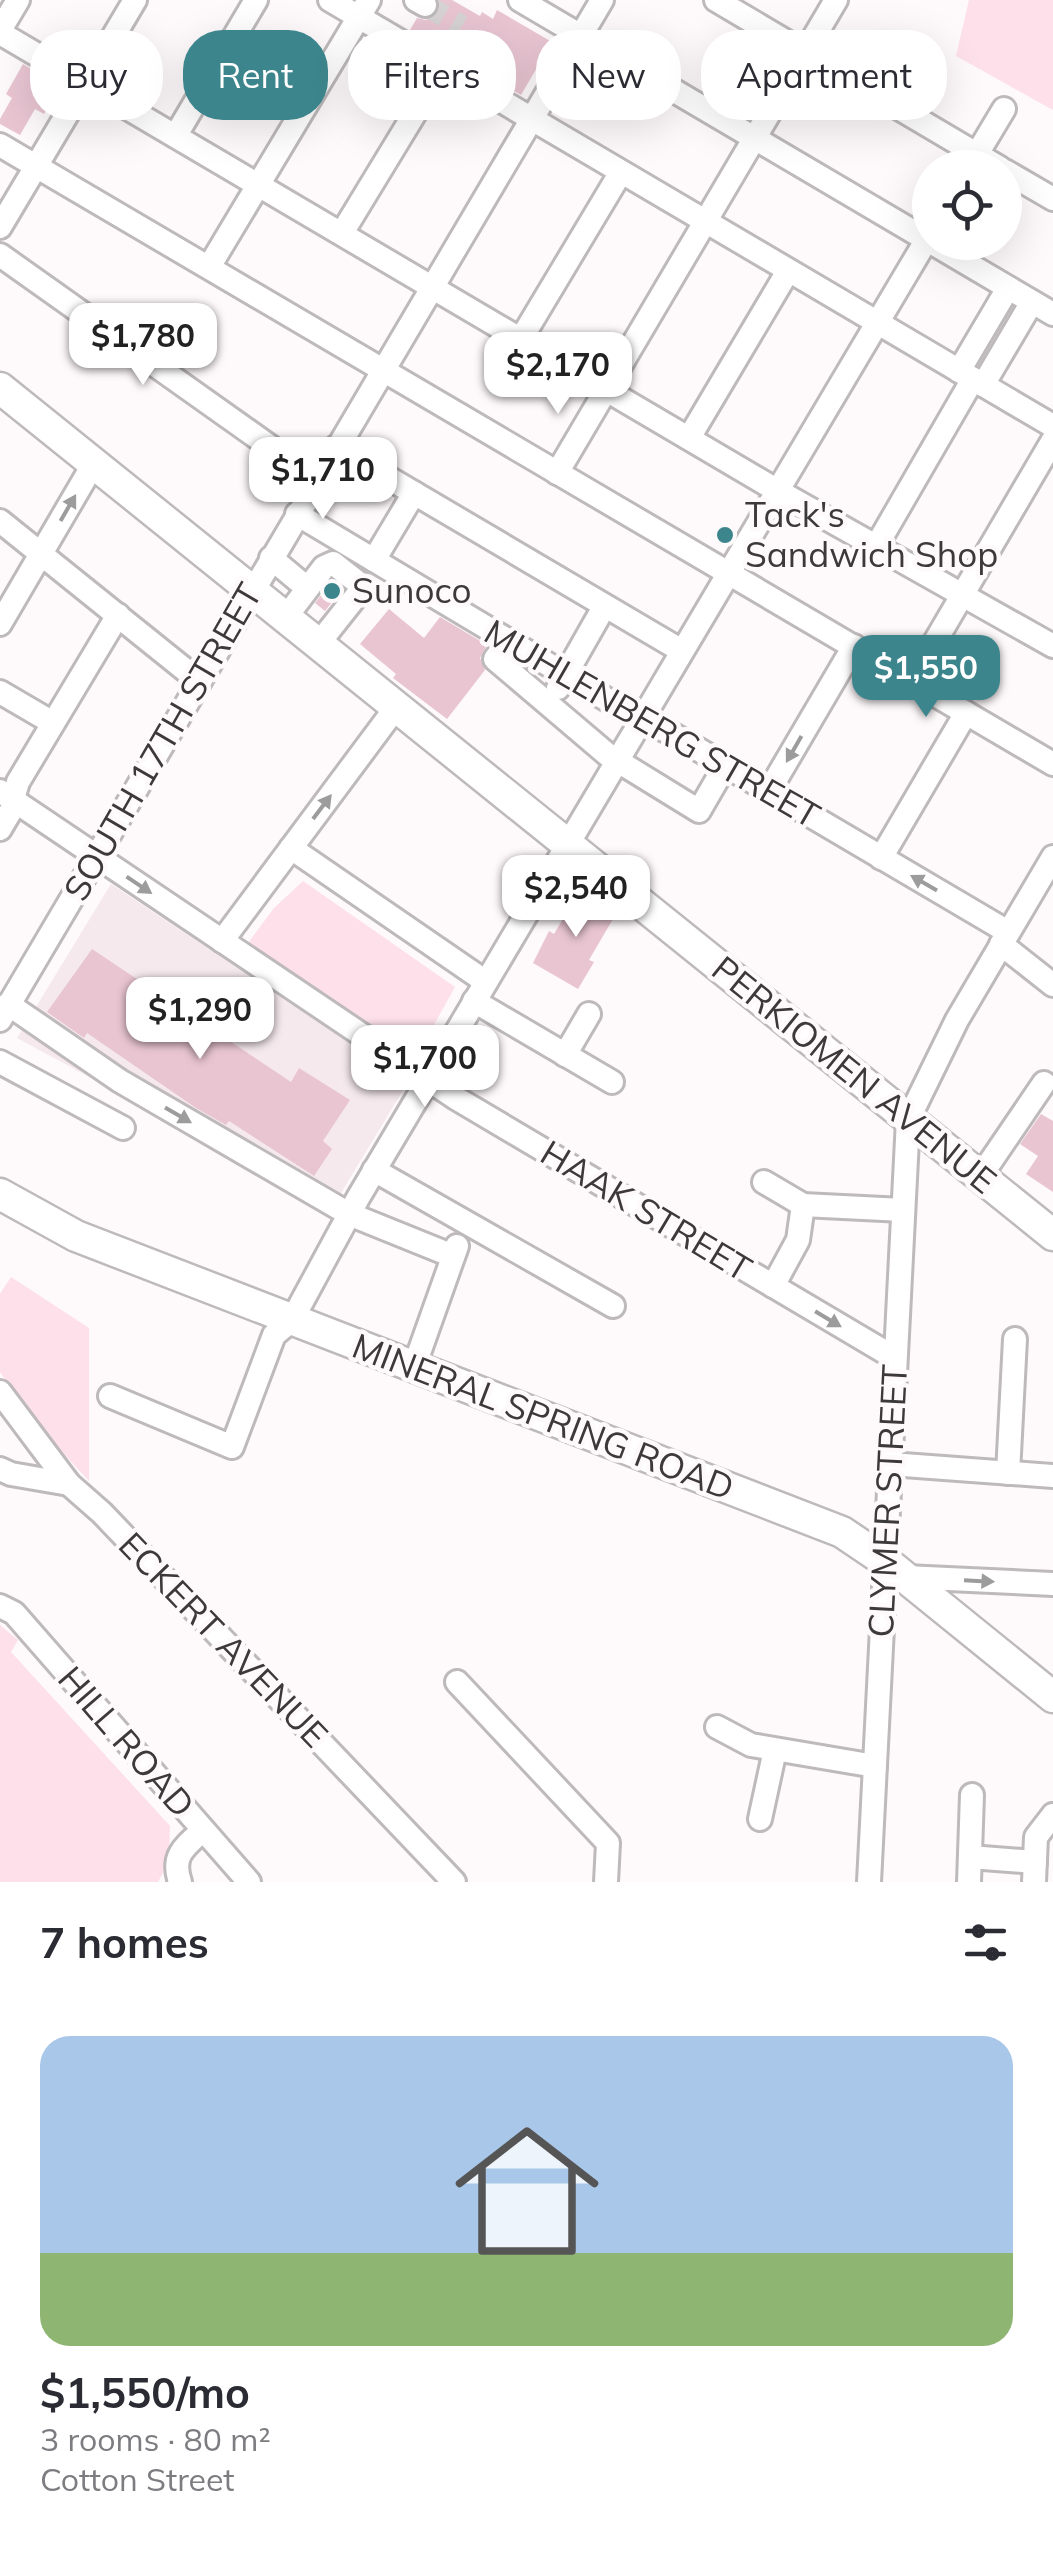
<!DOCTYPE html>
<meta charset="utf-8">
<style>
:root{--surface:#fff;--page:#f7f7f7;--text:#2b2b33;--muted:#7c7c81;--line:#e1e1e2;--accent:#3d858c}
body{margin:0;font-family:Mulish,sans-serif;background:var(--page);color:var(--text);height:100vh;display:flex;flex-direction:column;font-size:38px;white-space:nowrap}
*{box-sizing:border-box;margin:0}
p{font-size:32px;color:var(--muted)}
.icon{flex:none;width:55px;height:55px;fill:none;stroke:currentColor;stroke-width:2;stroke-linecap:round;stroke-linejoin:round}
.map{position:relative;height:1882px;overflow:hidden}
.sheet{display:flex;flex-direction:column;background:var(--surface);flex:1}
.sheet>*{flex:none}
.banner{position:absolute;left:30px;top:30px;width:995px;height:90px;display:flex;gap:20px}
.fabs{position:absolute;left:912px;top:150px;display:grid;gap:20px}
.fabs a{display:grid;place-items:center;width:110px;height:110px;border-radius:50%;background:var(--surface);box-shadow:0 10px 40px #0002;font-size:50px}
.price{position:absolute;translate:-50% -85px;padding:0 22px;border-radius:20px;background:#fff;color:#222;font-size:32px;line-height:65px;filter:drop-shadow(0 2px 5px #0008)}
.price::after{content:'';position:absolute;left:50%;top:60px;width:30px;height:22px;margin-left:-15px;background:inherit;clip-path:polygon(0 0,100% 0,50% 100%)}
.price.current{background:var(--accent);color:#fff}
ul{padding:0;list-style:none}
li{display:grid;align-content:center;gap:20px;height:530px;padding:0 40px}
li+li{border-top:2px solid var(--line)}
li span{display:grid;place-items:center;height:310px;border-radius:30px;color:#555}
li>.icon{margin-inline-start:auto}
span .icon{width:180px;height:180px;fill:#fffc;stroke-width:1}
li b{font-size:42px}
h2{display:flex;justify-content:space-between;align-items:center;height:120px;padding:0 40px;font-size:42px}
.pill{padding:0 35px;border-radius:40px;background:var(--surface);box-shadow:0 10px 40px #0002;font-size:35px;line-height:90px}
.pill.current{background:var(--accent);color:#fff}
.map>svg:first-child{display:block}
</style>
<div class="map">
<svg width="1053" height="1882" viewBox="0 0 1053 1882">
<rect width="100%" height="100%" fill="#fef9fb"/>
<path fill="#f5e9ed" d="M111 884 408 1082 332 1208 17 1038Z"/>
<g fill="#fde0ea">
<path d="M969 0H1053V110L956 56Z"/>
<path d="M303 881 455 987 416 1057 248 943 274 908Z"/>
<path d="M11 1277 89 1328V1481L31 1418 0 1372V1294Z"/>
<path d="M0 1625 18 1640 11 1652 170 1826 169 1862 158 1882H0Z"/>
</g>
<g fill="#e9c5d2">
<path d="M439 0H452L480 16 482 12 493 19 497 10 552 42 521 95 410 30 417 18 426 20 438 13Z"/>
<path d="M23 64 60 86 44 114 35 109 20 135 0 124V119L12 98 6 94Z"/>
<path d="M332 581 342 589 325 611 315 603Z"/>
<path d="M389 609 424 638 440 617 487 645 480 658 485 670 447 719 393 678 396 674 360 644Z"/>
<path d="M580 890 617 912 589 960 594 962 578 989 533 963 549 931 554 934Z"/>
<path d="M92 949 291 1082 299 1068 350 1100 323 1141 332 1149 314 1176 229 1121 226 1125 196 1108 87 1033 84 1038 47 1012Z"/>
<path d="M1041 1114 1053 1121V1192L1026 1174 1038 1156 1020 1144Z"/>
</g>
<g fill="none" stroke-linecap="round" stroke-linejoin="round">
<path stroke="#d7d3d4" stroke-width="22" stroke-dasharray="22 11" stroke-linecap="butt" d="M425 5 462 26"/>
<g stroke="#beb9bb" stroke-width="28">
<g id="minor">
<path d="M330 0 1053 426"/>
<path d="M416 0 425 5"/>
<path d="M520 0 1053 314"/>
<path d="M716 0 1000 168"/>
<path d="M0 30 18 0"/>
<path d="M0 33 778 491 1053 646"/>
<path d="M176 135 256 0"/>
<path d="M0 145 1053 764"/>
<path d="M971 164 1004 109"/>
<path d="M1005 171 1053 199"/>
<path d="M0 227 135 0"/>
<path d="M342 233 443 67"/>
<path d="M0 255 317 480"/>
<path d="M209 267 369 0"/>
<path d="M521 339 621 172"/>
<path d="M959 371 1008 288"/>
<path d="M983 385 1032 302"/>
<path d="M689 438 788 271"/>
<path d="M336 447 682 651"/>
<path d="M557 473 836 0"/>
<path d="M297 514 641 720 667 731 1008 932"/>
<path d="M0 521 199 681"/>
<path d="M877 545 973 379"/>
<path d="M271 558 307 588"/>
<path d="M374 560 414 493"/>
<path d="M286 617 324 567 333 563 361 585V590L319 643"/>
<path d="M0 624 94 463"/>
<path d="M509 641 495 659 608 755 699 811 725 766"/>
<path d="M912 681 1053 440"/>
<path d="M558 688 604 607"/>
<path d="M0 692 53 723"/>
<path d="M0 791 454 1097 895 1358"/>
<path d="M769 791 854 646"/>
<path d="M13 799 18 782 118 615"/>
<path d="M0 829 16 802"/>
<path d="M291 848 486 982"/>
<path d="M881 858 966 713"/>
<path d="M222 941 397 706"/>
<path d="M1001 944 1053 985"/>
<path d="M474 1001 612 1082"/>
<path d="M8 1004 120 1081 349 1214 453 1256"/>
<path d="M0 1020 602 0"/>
<path d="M565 1055 589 1014"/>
<path d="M0 1062 123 1128"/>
<path d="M374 1170 613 1306"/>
<path d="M980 1177 1044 1083"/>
<path d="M764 1182 803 1205 903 1210"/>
<path d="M773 1286 798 1240 803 1205"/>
<path d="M414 1367 457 1246"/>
<path d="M0 1392 69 1484 102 1513 454 1882"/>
<path d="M110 1396 232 1447 274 1335 292 1320 358 1198 930 234"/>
<path d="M890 1464 1053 1476"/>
<path d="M0 1469 11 1474 69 1484"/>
<path d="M1008 1473 1015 1339"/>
<path d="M905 1577 1053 1584"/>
<path d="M0 1606 14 1613 249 1882"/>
<path d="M457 1682 608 1843 606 1882"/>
<path d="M717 1727 751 1745 875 1766"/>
<path d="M760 1819 775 1750"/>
<path d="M970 1857 1035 1862"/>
<path d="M180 1882C171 1856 184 1847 203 1830"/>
<path d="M869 1882 908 1120 957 1020 1053 857"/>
<path d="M969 1882 972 1795"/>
<path d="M1034 1882 1036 1837 1053 1815"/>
</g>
</g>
<g stroke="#beb9bb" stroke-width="35">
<g id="major">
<path d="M0 388 1053 1235"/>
<path d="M0 1194 76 1236 842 1532 885 1561 1053 1697"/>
</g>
</g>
<use href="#minor" stroke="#fff" stroke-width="22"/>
<use href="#major" stroke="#fff" stroke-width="30"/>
</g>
<defs><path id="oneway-solid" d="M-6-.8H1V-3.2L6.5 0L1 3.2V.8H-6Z" transform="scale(2.5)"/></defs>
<g fill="#9d9c9c">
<use href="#oneway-solid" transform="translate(68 508) rotate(-60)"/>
<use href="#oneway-solid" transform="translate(794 749) rotate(120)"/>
<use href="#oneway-solid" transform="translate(322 807) rotate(-53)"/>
<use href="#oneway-solid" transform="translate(924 883) rotate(-150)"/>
<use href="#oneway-solid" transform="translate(139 885) rotate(34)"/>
<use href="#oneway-solid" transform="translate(178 1115) rotate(30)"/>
<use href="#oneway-solid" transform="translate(828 1319) rotate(31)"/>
<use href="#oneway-solid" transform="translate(979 1581) rotate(3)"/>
</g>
<g fill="#3d858c" stroke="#fef9fb" stroke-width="4">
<circle cx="725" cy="535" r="10"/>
<circle cx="332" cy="591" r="10"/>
</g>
<g text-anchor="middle" stroke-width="9" stroke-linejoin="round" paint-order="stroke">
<g font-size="35" fill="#3b3939" stroke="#fef9fb" text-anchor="start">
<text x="745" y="527">Tack's<tspan x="745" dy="40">Sandwich Shop</tspan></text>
<text x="352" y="603">Sunoco</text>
</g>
<g font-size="35" fill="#3b3939" stroke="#fef9fb">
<text transform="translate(652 724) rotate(30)" y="12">MUHLENBERG STREET</text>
<text transform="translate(163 742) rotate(-60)" y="12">SOUTH 17TH STREET</text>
<text transform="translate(854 1075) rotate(39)" y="12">PERKIOMEN AVENUE</text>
<text transform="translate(646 1211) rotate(31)" y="12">HAAK STREET</text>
<text transform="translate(543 1417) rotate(21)" y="12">MINERAL SPRING ROAD</text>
<text transform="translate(888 1501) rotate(-87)" y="12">CLYMER STREET</text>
<text transform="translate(223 1640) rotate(46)" y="12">ECKERT AVENUE</text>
<text transform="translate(126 1742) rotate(49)" y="12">HILL ROAD</text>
</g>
</g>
</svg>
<div class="fabs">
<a><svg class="icon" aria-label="locate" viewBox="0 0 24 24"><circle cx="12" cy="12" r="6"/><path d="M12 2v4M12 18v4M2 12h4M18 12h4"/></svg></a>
</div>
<b class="price" style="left:143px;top:388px">$1,780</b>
<b class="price" style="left:558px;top:417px">$2,170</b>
<b class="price" style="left:323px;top:522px">$1,710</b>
<b class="price current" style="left:926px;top:720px">$1,550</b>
<b class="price" style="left:576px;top:940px">$2,540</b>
<b class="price" style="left:200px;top:1062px">$1,290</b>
<b class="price" style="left:425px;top:1110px">$1,700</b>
<div class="banner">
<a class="pill">Buy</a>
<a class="pill current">Rent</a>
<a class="pill">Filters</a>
<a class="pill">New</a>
<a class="pill">Apartment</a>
</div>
</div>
<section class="sheet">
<h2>7 homes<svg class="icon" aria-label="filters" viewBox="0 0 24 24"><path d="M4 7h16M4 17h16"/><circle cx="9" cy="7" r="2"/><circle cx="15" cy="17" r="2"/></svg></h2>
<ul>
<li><span style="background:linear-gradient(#a9c7e8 70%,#8fb573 0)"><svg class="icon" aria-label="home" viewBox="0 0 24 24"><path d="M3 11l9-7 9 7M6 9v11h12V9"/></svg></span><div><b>$1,550/mo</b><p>3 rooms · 80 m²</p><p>Cotton Street</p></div></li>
</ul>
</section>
